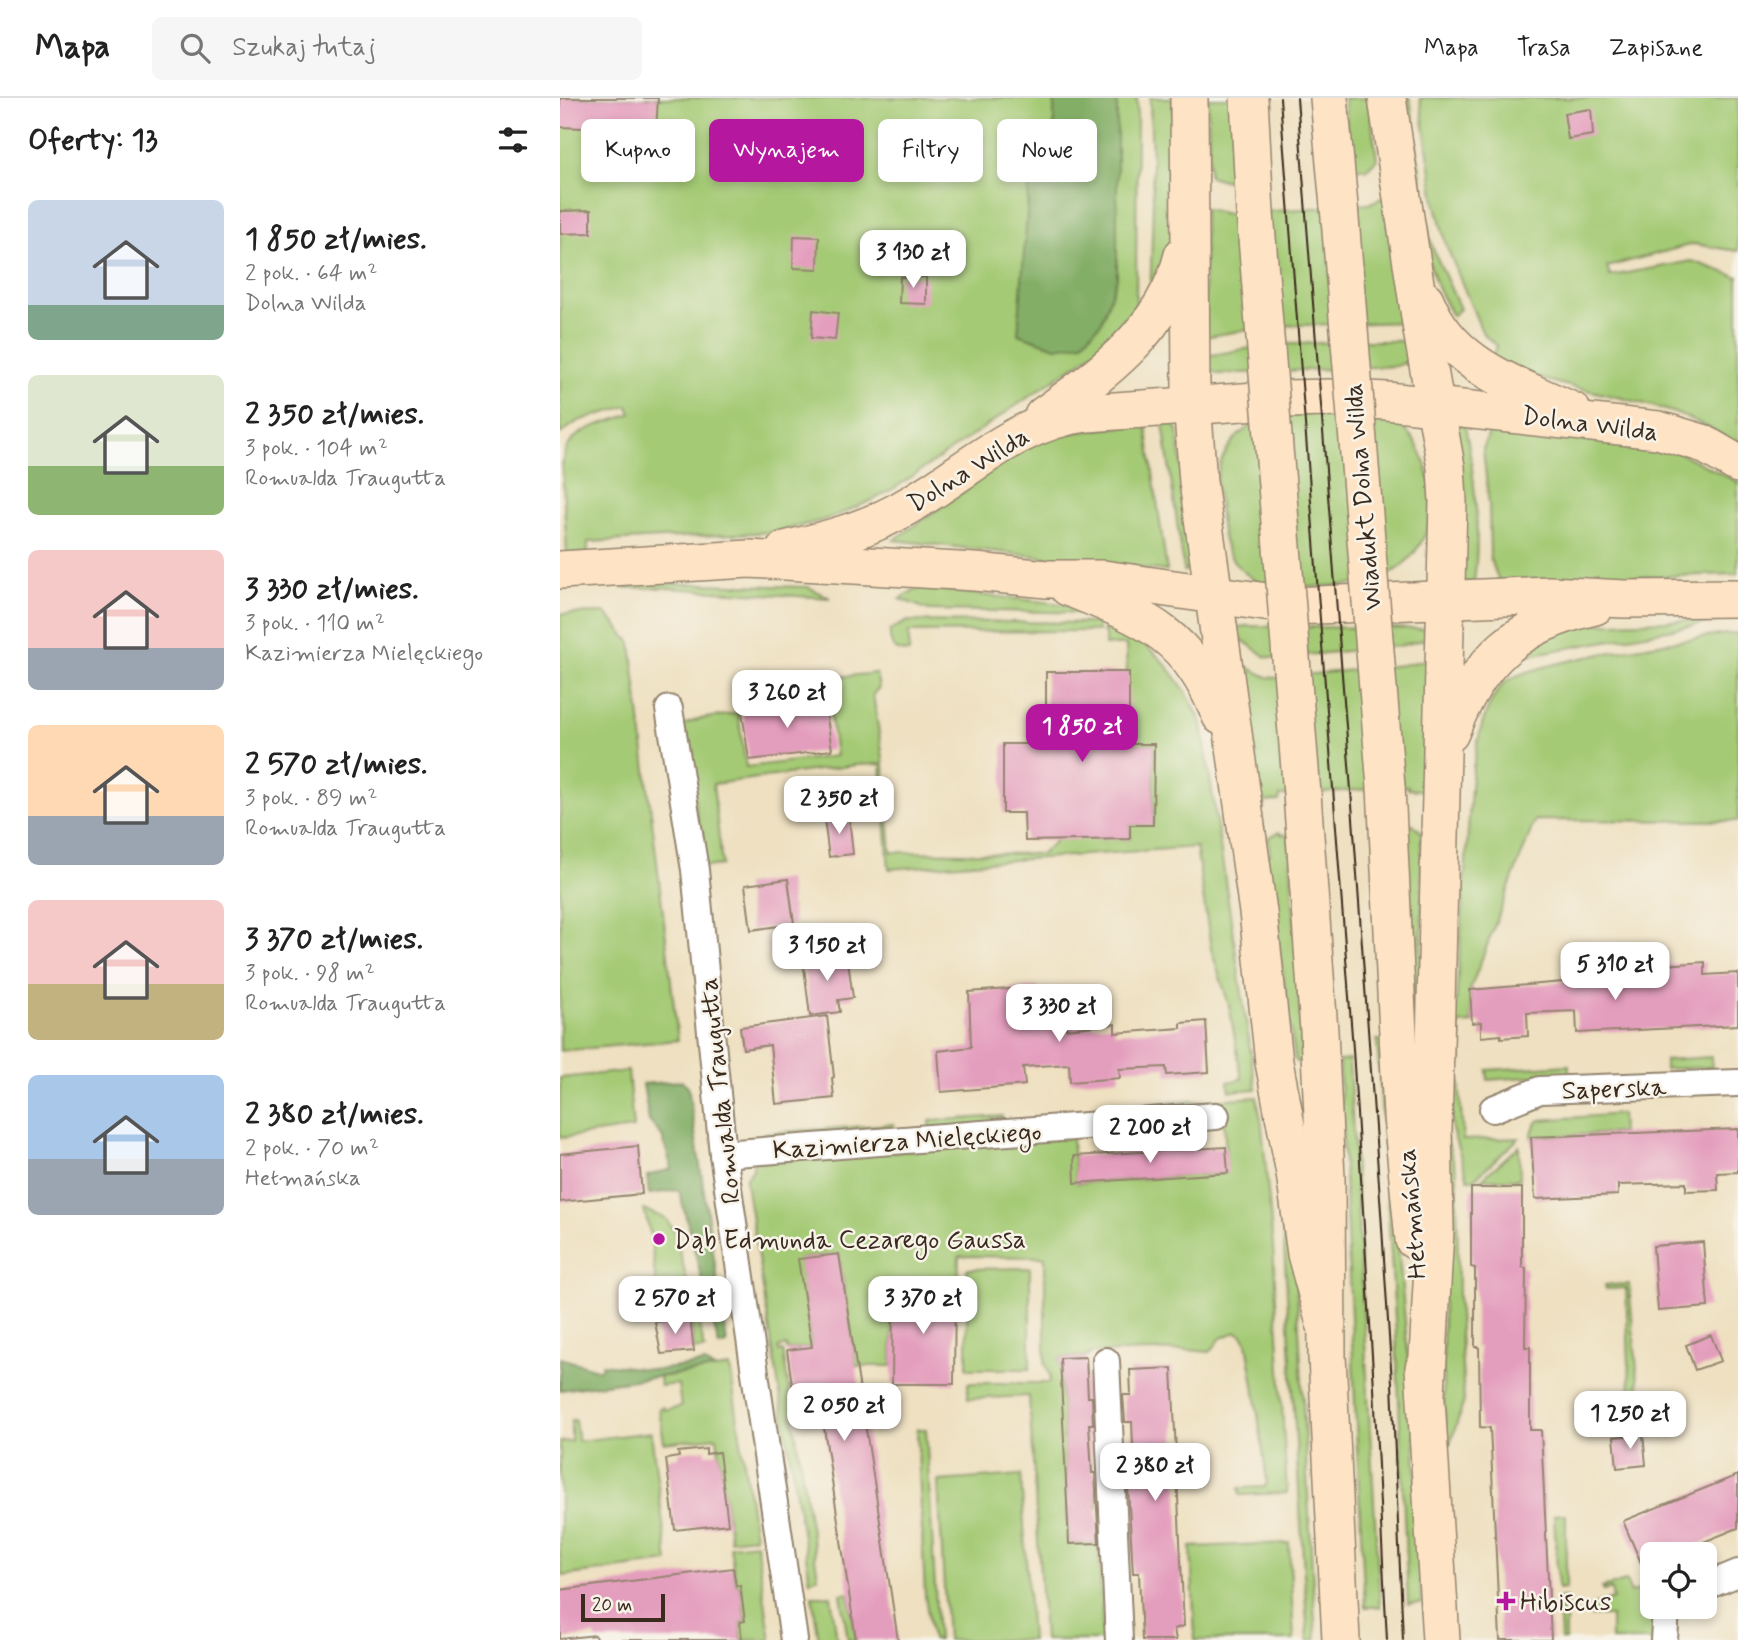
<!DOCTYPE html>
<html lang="pl">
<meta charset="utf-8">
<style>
:root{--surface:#fff;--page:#f6f6f6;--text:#222;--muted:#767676;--line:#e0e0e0;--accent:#b5179e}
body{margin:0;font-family:Mynerve,sans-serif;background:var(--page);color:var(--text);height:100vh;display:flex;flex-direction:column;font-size:26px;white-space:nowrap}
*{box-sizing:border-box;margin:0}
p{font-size:23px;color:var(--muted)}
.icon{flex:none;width:38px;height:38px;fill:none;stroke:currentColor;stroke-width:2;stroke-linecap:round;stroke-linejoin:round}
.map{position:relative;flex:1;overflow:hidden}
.sheet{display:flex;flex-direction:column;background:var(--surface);width:560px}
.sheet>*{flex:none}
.hud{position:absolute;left:21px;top:21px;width:665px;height:63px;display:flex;gap:14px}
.fabs{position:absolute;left:1080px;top:1444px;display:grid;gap:14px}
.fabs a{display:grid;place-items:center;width:77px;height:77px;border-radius:10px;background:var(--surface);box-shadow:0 4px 10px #0003;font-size:35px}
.scale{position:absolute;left:21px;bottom:18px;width:84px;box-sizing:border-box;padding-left:7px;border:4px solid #3b2a1e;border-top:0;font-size:19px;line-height:24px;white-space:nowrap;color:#3b2a1e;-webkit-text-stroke:5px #f7f3e8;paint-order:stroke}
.price{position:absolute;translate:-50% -60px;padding:0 16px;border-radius:14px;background:#fff;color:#222;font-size:23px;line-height:46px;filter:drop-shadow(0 2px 4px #0008)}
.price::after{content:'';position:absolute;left:50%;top:42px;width:21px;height:16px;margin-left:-10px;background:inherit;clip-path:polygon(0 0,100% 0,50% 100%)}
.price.on{background:var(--accent);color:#fff}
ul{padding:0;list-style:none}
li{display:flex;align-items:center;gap:21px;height:175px;padding:0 28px}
li span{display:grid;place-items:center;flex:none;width:196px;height:140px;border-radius:10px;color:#555}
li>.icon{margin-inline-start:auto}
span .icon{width:84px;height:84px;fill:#fffc;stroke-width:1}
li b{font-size:30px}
h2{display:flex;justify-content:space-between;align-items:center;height:84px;padding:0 28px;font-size:30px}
.pill{padding:0 24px;border-radius:10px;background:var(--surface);box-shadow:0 4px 10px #0003;font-size:24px;line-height:63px}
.pill.on{background:var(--accent);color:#fff}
header{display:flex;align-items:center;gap:42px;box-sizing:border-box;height:98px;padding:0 35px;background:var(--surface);border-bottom:2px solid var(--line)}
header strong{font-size:33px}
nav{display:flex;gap:38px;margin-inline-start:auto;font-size:24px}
.search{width:490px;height:63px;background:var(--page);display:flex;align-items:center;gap:18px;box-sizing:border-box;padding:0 24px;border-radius:10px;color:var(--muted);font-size:26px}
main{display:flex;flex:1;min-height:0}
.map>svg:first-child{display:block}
</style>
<header>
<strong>Mapa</strong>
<div class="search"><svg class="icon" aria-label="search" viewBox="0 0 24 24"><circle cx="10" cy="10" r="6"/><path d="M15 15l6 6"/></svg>Szukaj tutaj</div>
<nav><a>Mapa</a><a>Trasa</a><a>Zapisane</a></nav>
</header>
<main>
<section class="sheet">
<h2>Oferty: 13<svg class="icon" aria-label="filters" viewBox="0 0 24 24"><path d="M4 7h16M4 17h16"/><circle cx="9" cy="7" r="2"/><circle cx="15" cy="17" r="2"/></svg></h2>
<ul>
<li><span style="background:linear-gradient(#c9d6e8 75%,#7fa58c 0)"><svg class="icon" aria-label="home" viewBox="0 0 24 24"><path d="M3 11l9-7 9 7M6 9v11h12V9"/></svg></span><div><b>1 850 zł/mies.</b><p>2 pok. · 64 m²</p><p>Dolna Wilda</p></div></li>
<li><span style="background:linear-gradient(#dfe7d0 65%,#8fb573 0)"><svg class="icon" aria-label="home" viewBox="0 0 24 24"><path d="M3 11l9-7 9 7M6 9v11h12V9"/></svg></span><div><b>2 350 zł/mies.</b><p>3 pok. · 104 m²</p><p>Romualda Traugutta</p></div></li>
<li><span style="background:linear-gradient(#f6c9c9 70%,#9aa5b1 0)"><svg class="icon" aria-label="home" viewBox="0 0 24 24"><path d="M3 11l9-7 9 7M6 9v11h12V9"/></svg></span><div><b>3 330 zł/mies.</b><p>3 pok. · 110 m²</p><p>Kazimierza Mielęckiego</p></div></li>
<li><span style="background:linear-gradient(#ffd9b3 65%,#9aa5b1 0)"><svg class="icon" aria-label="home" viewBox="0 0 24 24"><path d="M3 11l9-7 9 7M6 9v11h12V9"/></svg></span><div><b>2 570 zł/mies.</b><p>3 pok. · 89 m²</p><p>Romualda Traugutta</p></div></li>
<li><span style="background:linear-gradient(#f6c9c9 60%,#c2b280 0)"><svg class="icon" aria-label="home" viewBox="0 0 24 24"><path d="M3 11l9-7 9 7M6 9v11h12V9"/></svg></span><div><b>3 370 zł/mies.</b><p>3 pok. · 98 m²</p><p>Romualda Traugutta</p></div></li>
<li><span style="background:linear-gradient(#a9c7e8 60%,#9aa5b1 0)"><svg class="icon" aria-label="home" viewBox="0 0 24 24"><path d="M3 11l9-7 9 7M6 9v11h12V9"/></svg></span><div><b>2 380 zł/mies.</b><p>2 pok. · 70 m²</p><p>Hetmańska</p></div></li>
</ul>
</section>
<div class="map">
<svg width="1178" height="1542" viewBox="0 0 1178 1542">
<rect width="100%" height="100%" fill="#f7f3e8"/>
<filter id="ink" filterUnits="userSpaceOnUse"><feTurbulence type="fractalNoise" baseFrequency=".0143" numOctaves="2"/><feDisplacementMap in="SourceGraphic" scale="14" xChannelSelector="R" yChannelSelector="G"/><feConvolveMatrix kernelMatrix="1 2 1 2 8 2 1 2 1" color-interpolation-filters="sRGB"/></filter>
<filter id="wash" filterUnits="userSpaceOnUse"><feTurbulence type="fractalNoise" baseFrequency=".00686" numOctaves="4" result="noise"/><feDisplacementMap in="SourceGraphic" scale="28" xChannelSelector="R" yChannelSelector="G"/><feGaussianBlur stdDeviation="1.57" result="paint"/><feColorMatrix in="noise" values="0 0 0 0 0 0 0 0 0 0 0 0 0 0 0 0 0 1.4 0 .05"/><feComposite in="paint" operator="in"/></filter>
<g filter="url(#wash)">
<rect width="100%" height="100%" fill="#eee0c0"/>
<g fill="#a4ca75" stroke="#707a4a" stroke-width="2">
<path d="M0 0H577L576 207 553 236 529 258 338 388 313 402 268 421 215 434 28 444V455L7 456 2 369C5 329 40 328 71 316L68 308 18 323 0 336Z"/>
<path d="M590 0H613L612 144 590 206 593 102Z"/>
<path d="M648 0H674L678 80H669L667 83 649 78Z"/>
<path d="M784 0H808L817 61 806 72 803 70 791 71Z"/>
<path d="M843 0H850L869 136 873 151 900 211 892 218 878 191 868 161Z"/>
<path d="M860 0H1178V153L1133 146 1047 169 1050 178 1132 163 1178 179V347C1118 305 1054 301 986 282 967 277 949 269 930 262L937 248 923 236 886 147 875 103Z"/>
<path d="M827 98 847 224 708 228 645 239 644 111C654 111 662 117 673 116L808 106Z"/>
<path d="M807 243H850V259L847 264 836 268 658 276 649 272 646 258 708 247Z"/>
<path d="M752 315C772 317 808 316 826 321 863 332 876 387 870 420 867 439 855 457 840 469 820 485 795 487 770 488 748 489 723 492 701 485 695 483 689 478 684 474 662 456 661 432 659 407 657 394 655 382 659 370 664 353 675 338 690 328 703 320 735 318 752 315Z"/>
<path d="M603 325 614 327 618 332 632 468 624 474Z"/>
<path d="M586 326 607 473 334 442 469 347 491 337Z"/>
<path d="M893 326 905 327C915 379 921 432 914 484L901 485Z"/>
<path d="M931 329 1110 350 1178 384V476L939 483 930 460 929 406 923 351Z"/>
<path d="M62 484 248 489 270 500 105 490H62Z"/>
<path d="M362 490 502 506 548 515 369 512 340 501 354 492Z"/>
<path d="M46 515 71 545 118 942 0 953V516Z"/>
<path d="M1158 521V523L958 559 961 548 1027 526Z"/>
<path d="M348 523 537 525 538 533 349 534V554C334 554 329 547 330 532Z"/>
<path d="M548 526C595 544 623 582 642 626L696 991 670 993 668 984 682 981 669 907 651 851 636 749 329 771 321 666 297 667 153 686 162 767 145 769 123 627 140 621 178 615 186 669 276 658 268 597 281 595 278 579 316 575 319 590 313 596 324 667 331 754 482 756 497 741H570V727L593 726 594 646H569L566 547H545V534H542Z"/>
<path d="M685 528 871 531V540L839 548 714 560 706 559 674 536 679 529Z"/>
<path d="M1178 535V723L975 722 910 892 912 925 899 926 901 963H892L912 676C917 646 922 610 943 586 961 565 1142 538 1178 535Z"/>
<path d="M870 561 867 693 848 691V688L720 698 719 703 703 704 704 709H699L677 564 707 579 715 580 842 567Z"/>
<path d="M844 726H853L861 734 862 838 857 960Z"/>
<path d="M719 734 722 737 729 736 743 961 739 965 735 962 706 757 710 756 708 740Z"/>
<path d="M817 942H823L837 1135 854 1323 861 1505 848 1506 836 1236Z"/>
<path d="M1151 959 1152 969 1105 971V962Z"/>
<path d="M789 962 820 1509H805L801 1433 779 963Z"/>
<path d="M1009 967V976L928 982 927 972Z"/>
<path d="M68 973 73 1030 0 1040V980Z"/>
<path d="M899 980 903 1042 959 1040 914 1081H908L892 1032V981Z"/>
<path d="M697 999 702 1028 713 1148 727 1395 680 1397 679 1390 705 1389 707 1383 694 1287 687 1245 682 1237 676 1234 661 1240 650 1254 627 1252 532 1255 526 1259 500 1260 507 1393 537 1392 538 1410 507 1412 510 1446 539 1445 543 1542H484L469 1298 408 1301V1285H490V1277L485 1266V1159L399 1158 398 1190H333L332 1268H296L279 1156 239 1161 252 1249 227 1252 226 1248 218 1250 219 1254 223 1253 258 1479 250 1483 186 1085V1079L193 1072V1064L512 1040 516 1085 667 1075 663 1008 594 1013V1006Z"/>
<path d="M1061 1016 1062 1035 971 1039 975 1026 980 1022Z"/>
<path d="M442 1018 443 1025 370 1030V1023Z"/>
<path d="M334 1026 332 1033 205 1042 204 1035Z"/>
<path d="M883 1029 897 1075 898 1197 904 1303 890 1346H886L883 1283Z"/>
<path d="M959 1048 960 1081H922Z"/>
<path d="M721 1098 736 1176 756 1542H748Z"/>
<path d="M84 1112 105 1120 114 1132 145 1251 134 1252 131 1220 92 1224 91 1215 98 1204 90 1135Z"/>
<path d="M470 1170V1271H407V1171Z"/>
<path d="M1069 1186 1083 1336 1054 1339 1053 1329 1024 1332 1023 1322H1050V1318H1058L1059 1322 1076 1320 1074 1304 1057 1305V1309H1050L1049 1296 1070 1294 1066 1190 1046 1191 1045 1187Z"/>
<path d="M170 1269 195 1439 170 1442 157 1339 104 1345 99 1310 103 1309 104 1312 121 1309 118 1286 100 1288 99 1279Z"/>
<path d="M11 1322H15L18 1343 91 1334 108 1464 2 1478 0 1457V1344L11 1343Z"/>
<path d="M357 1331H366L378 1542H372L365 1498Z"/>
<path d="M461 1377 471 1542H387L378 1383Z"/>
<path d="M1006 1416V1490L998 1491 994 1417Z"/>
<path d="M196 1445 211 1542H182L180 1524 185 1523 180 1487 176 1488 170 1448Z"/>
<path d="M729 1445 734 1542H635L631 1449Z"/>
<path d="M1066 1483 1071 1495 1081 1491 1084 1497 1092 1494 1095 1542H1051V1518H1031V1508L1053 1501 1051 1491 1043 1493 1042 1490Z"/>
<path d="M289 1495 296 1542H288L281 1496Z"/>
<path d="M252 1498H271L277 1542H259Z"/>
<path d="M1006 1499V1542H1001L999 1500Z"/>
</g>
<g fill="#83ae66" stroke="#5f6c42" stroke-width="2">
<path d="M494 0H557V180L541 225 522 245 496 249 458 236 469 87 494 54Z"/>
<path d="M122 983 128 988 167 1246 159 1248 119 1092 89 1096 87 1078 112 1071 102 1038 89 1023 83 986Z"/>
<path d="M0 1260 40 1272 42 1266 98 1272 145 1265 154 1271 0 1292Z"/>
</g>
<g id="blocks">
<g fill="#e49ebd">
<path d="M0 0H98L96 33 0 29Z"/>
<path d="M1031 11 1033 37 1008 41 1004 15Z"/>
<path d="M31 112V135L0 136V113Z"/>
<path d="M234 138 259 139 258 171 233 170Z"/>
<path d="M340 179H366V206L339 205Z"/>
<path d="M253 212 278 215 275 242 251 240Z"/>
<path d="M486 574H569V646H594L593 727H570V741L465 743 464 715H443V646H486Z"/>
<path d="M264 601 272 652 189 662 182 613Z"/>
<path d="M289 718 293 756 269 759 264 721Z"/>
<path d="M228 781 234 826 191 832 185 787Z"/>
<path d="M287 856 293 900 278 902 280 914 250 918 243 861Z"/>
<path d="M1145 864V877L1178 875V927L1017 935 1016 913 967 915 968 938 941 940V937L921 939V924L912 925 910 892 1003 884 1002 872H1023L1024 884 1077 880V869Z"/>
<path d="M478 889 479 895 494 894V900L503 899 506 931 555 926V935L621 930V925L646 923 649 974 607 977 606 969 559 971 560 980 510 984 509 966 463 969 465 987 381 994 378 953 411 949 409 894Z"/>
<path d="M267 918 274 979 272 980 274 1000 216 1006 210 947 183 951 180 929Z"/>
<path d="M1178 1031V1074L1157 1075 1158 1092 1126 1093V1085L1058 1087V1097L975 1101 971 1039Z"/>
<path d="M78 1048 82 1096 0 1104V1056Z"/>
<path d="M666 1049 668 1075 515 1085 514 1058Z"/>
<path d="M911 1090H962V1169L966 1170 965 1249H970V1332H981L991 1542H940L930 1330 920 1329 919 1249H915V1170L911 1169Z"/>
<path d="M1143 1144 1148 1209 1098 1213 1093 1148Z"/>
<path d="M279 1156 313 1377 338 1542H296L261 1310 236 1314 227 1252 252 1249 238 1161Z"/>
<path d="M333 1190H395L394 1286H332Z"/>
<path d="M130 1220 134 1253 101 1256 95 1224Z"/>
<path d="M1151 1237 1161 1263 1135 1272 1126 1247Z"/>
<path d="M526 1259 528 1299H532L533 1326H529L532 1375H535L539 1445 509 1446 500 1260Z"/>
<path d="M612 1270 624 1528 614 1531 616 1542H582L579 1475H573L567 1373 574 1372 572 1324H565L563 1297H571L570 1272Z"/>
<path d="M1083 1336 1086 1367 1057 1370 1054 1339Z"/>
<path d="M146 1351V1356L159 1354 168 1426 115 1432 106 1361 119 1359 118 1354Z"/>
<path d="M1178 1377V1430L1114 1456 1112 1452 1102 1456H1092V1461L1081 1465 1063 1423Z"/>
<path d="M173 1470 176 1488 180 1487 185 1523 180 1524 182 1542H36L35 1537 0 1541V1492Z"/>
</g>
</g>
</g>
<g filter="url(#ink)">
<use href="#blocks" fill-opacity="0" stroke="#94856f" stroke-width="2"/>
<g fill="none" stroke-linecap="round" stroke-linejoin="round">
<g stroke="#94856f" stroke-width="30">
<g id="street">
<path d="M109 611 135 772 163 1056 234 1542"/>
<path d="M933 1011 980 992 1178 985"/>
<path d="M163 1056 656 1018"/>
<path d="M546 1263 559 1542"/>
<path d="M1144 1489 1178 1475"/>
<path d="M1104 1542 1106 1512 1111 1508"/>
</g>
</g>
<g stroke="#94856f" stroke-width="40">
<g id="secondary">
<path d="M629 0 631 290 638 384 698 814 714 964 735 1075 746 1156 765 1225"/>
<path d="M689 0 695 115"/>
<path d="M769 0 779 108"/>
<path d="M827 0 862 232 886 369 888 403 873 1032 875 1132 866 1295"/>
<path d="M865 202C891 268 953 285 1012 313"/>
<path d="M483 318C542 276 605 232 623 157"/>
<path d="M225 452C263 443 302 433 337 414 401 380 452 324 527 315L725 301 770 300 827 303 1098 332 1142 345 1178 366"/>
<path d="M0 472 189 461 415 474 487 481H543L734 508 989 497 1064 501 1178 500"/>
<path d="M508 489C587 521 626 534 661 618"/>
<path d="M890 635C918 561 957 526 1035 508"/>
<path d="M826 689 842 1018 854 1142"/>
<path d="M742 696 759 933 766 1080 767 1258 781 1542"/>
<path d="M864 1270 881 1542"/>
</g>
</g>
<use href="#street" stroke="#fff" stroke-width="26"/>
<use href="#secondary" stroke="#fee4c5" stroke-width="37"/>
<g stroke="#3b2a1e" stroke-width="2">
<path d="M720 0 793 951 814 1290 827 1542"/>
<path d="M737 0 791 692 821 1114 832 1285 843 1542"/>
</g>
<g stroke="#94856f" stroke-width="40" stroke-linecap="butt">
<g id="secondary-bridge">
<path d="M779 108 826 689"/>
<path d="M695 115 742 696"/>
</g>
</g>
<use href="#secondary-bridge" stroke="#fee4c5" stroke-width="37"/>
</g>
</g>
<g fill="#b5179e" stroke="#f7f3e8" stroke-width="2.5">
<circle cx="99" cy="1141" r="7"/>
<path d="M942.5 1492.5h7v7h7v7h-7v7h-7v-7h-7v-7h7z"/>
</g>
<g text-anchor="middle" stroke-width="5" stroke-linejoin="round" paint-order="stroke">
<g font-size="26" fill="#3b2a1e" stroke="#f7f3e8">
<text transform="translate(1030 325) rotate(7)" y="9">Dolna Wilda</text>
<text transform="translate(408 371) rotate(-32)" y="9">Dolna Wilda</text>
<text transform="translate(802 399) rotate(-95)" y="9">Wiadukt Dolna Wilda</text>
<text transform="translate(1054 990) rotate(-2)" y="9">Saperska</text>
<text transform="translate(159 993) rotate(-96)" y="9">Romualda Traugutta</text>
<text transform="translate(347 1042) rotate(-4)" y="9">Kazimierza Mielęckiego</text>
<text transform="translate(851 1116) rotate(-95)" y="9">Hetmańska</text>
</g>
<g font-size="26" fill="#3b2a1e" stroke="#f7f3e8" text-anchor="start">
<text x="113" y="1150">Dąb Edmunda Cezarego Gaussa</text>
<text x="960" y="1512">Hibiscus</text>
</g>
</g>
</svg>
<div class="fabs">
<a><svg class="icon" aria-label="locate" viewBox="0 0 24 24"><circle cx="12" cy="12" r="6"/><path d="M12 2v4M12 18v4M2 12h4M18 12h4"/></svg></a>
</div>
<div class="scale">20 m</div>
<b class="price" style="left:353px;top:192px">3 130 zł</b>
<b class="price" style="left:227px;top:632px">3 260 zł</b>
<b class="price on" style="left:522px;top:666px">1 850 zł</b>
<b class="price" style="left:279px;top:738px">2 350 zł</b>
<b class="price" style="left:267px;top:885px">3 150 zł</b>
<b class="price" style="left:1055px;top:904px">5 310 zł</b>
<b class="price" style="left:499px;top:946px">3 330 zł</b>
<b class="price" style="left:590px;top:1067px">2 200 zł</b>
<b class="price" style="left:115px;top:1238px">2 570 zł</b>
<b class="price" style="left:363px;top:1238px">3 370 zł</b>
<b class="price" style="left:284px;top:1345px">2 050 zł</b>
<b class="price" style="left:1070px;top:1353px">1 250 zł</b>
<b class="price" style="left:595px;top:1405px">2 380 zł</b>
<div class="hud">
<a class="pill">Kupno</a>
<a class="pill on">Wynajem</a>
<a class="pill">Filtry</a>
<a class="pill">Nowe</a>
</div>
</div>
</main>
